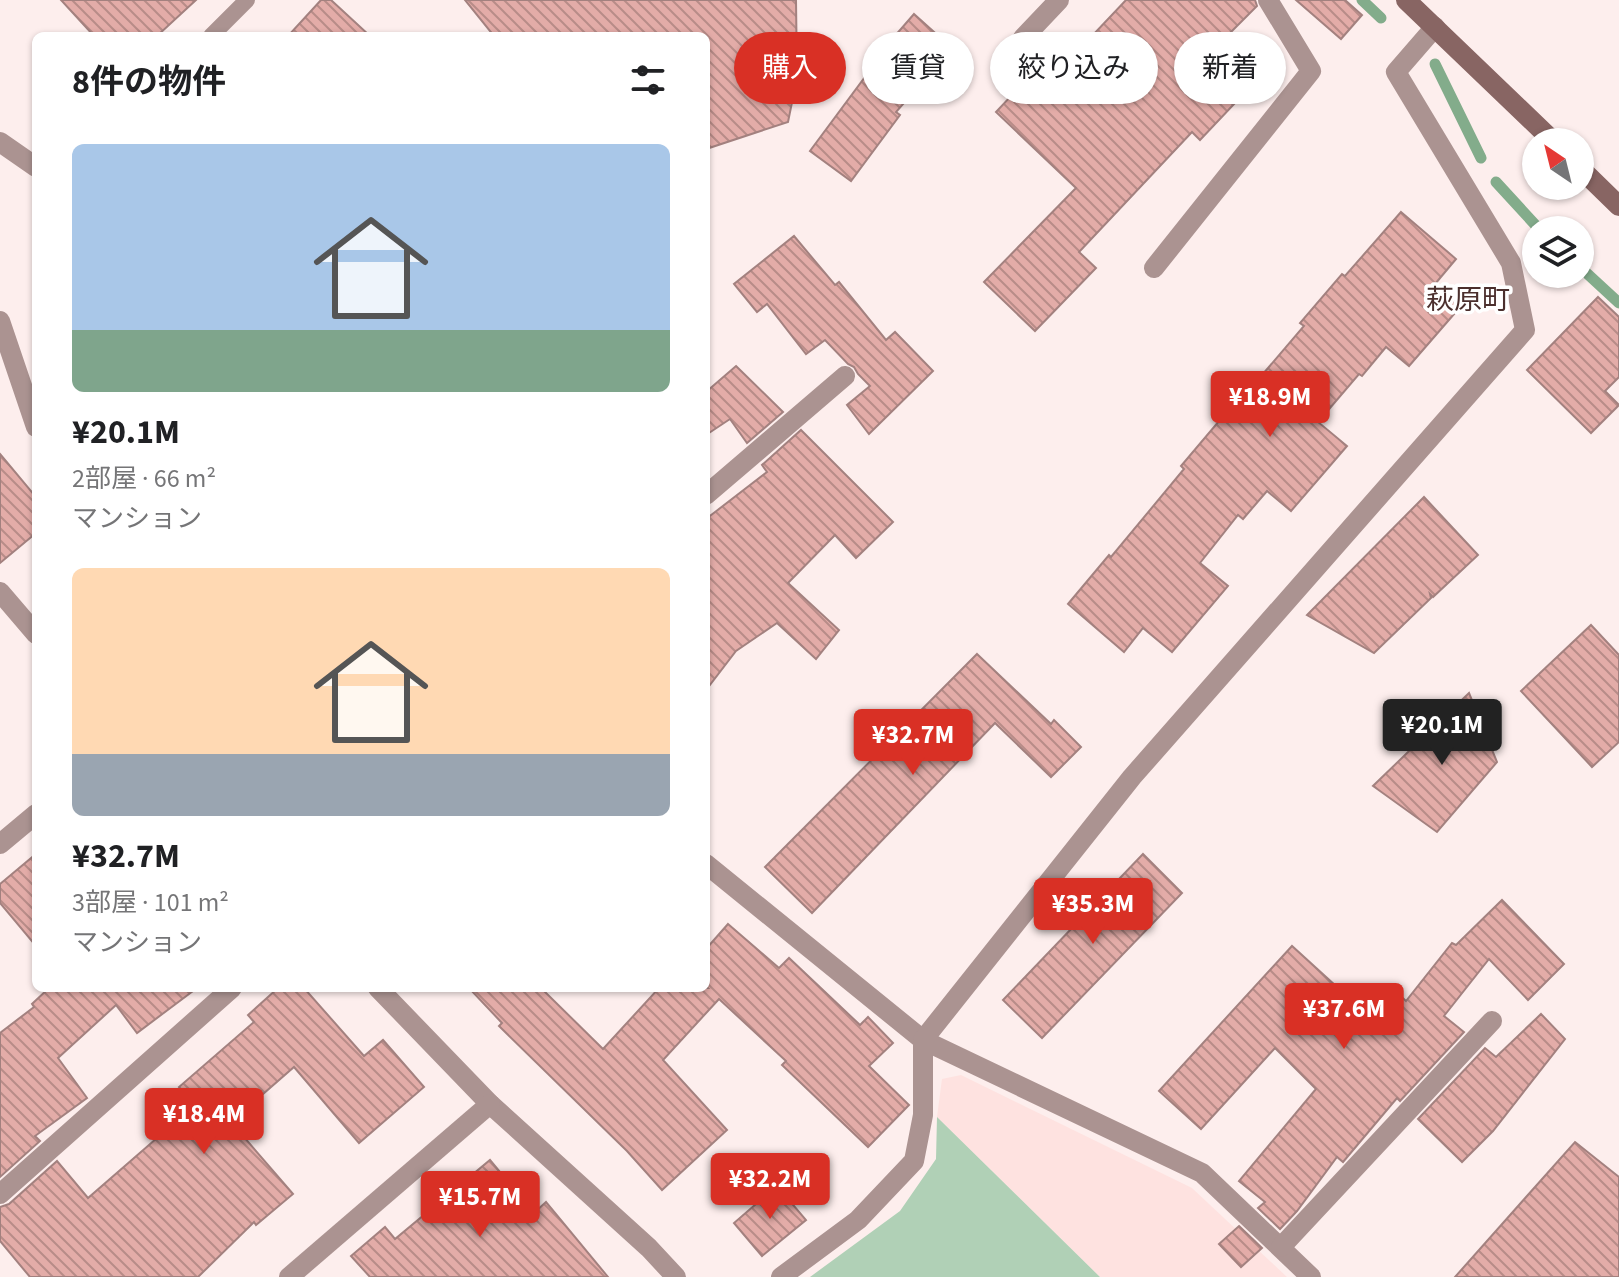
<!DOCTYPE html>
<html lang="ja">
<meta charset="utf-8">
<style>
:root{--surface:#fff;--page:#f2f2f2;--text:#202124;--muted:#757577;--accent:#d93025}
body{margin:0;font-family:"Source Sans 3","Noto Sans JP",sans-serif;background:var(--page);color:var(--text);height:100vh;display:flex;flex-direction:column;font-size:30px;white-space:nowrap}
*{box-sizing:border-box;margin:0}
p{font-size:26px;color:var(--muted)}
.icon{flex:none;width:44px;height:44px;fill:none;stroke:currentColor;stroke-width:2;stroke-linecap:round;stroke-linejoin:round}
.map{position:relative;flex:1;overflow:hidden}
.panel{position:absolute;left:32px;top:32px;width:678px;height:960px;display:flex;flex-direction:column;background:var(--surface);border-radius:12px;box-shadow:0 2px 6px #0004}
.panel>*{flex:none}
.top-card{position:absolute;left:734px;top:32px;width:760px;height:72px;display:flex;gap:16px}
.needle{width:52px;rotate:325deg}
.buttons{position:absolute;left:1522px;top:128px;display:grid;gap:16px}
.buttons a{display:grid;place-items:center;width:72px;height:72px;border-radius:50%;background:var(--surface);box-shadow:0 2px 6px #0004;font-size:40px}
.price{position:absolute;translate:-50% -68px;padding:0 18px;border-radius:8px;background:var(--accent);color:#fff;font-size:26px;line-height:52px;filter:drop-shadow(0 2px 4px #0008)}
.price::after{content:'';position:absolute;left:50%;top:48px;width:24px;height:18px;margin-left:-12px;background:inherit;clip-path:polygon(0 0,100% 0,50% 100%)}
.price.selected{background:#222;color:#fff}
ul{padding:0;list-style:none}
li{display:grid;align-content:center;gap:16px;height:424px;padding:0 40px}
li span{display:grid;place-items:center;height:248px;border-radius:12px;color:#555}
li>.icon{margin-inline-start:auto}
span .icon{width:144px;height:144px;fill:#fffc;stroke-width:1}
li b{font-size:34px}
h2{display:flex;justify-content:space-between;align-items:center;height:96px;padding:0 40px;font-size:34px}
.chip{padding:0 28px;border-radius:36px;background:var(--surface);box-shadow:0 2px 6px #0004;font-size:28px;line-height:72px}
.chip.selected{background:var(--accent);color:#fff}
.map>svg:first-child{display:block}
</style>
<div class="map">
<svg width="1619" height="1277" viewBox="0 0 1619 1277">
<defs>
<pattern id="building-back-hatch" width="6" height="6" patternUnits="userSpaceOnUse" patternTransform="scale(2)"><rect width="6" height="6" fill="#e3aca8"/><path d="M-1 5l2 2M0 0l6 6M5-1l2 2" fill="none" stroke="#b88c88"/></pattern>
</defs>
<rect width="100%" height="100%" fill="#fdeeed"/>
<path fill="#fee2e0" d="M961 1075 1192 1188 1287 1277H1100L937 1117 942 1079Z"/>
<path fill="#b0d0b6" d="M937 1117 1100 1277H810L900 1211 936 1159Z"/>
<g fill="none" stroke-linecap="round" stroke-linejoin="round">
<g stroke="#83ac8b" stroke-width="11">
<path d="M1362 0 1381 18"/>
<path d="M1435 64 1481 158"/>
<path d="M1496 182 1540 230"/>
<path d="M1580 267 1619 303"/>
</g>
</g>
<g fill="url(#building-back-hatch)" stroke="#a3817f" stroke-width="2">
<path d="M61 0H196L157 36H94Z"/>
<path d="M321 0H331L370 36H288Z"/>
<path d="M465 0H796L797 78 788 122 706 149V36H494Z"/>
<path d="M1126 0H1255L1257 6 1222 41 1241 55 1217 86 1235 103 1200 140 1192 132 1079 252 1096 268 1035 331 984 282 1076 188 996 112 1028 78 1041 90Z"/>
<path d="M1296 0H1345L1362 15 1341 39Z"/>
<path d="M914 14 952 48 896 112 900 115 851 181 810 151 876 62 874 60Z"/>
<path d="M1401 212 1456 259 1435 284 1461 306 1409 366 1386 347 1362 376 1359 374 1318 422 1347 446 1291 511 1267 491 1243 519 1238 515 1200 563 1228 586 1172 652 1143 628 1124 652 1068 604 1109 555 1111 557 1184 469 1181 466 1225 414 1227 416 1304 326 1300 323 1342 274 1345 276Z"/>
<path d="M794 236 835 285 839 282 886 340 895 332 933 371 869 434 847 405 870 386 858 374 854 367 848 364 825 340 806 354 767 304 757 312 734 284Z"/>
<path d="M1598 297 1619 317V377L1605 391 1619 405 1591 433 1527 370Z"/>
<path d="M736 366 783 412 747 443 730 419 706 435V392Z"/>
<path d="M801 430 893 522 856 558 835 535 788 583 839 630 816 659 777 623 736 651 706 690V519L767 472 762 465Z"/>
<path d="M0 454 36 497V533L0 563Z"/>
<path d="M1424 497 1478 555 1433 597 1430 594 1431 598 1374 653 1307 615Z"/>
<path d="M1591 625 1619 655V742L1592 767 1521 691Z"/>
<path d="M977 654 1051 724 1054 720 1081 747 1051 777 995 723 812 913 765 867Z"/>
<path d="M1469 693 1497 762 1437 832 1373 786Z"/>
<path d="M36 854V946L0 903V884Z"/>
<path d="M1143 854 1182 893 1042 1038 1003 1000Z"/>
<path d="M1502 900 1564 964 1528 1000 1489 959 1444 1016 1464 1032 1400 1101 1397 1098 1343 1162 1337 1157 1297 1211 1280 1229 1258 1208 1265 1202 1239 1181 1316 1089 1275 1048 1201 1129 1159 1091 1292 946 1370 1017 1394 990 1406 1001 1452 943 1456 945Z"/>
<path d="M728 924 779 968 789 958 860 1025 868 1017 893 1043 869 1066 909 1105 868 1147 782 1065 786 1061 719 999 663 1060 727 1130 662 1190 627 1151 499 1026 502 1023 469 988H541L603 1049 659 988H708L706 986V949Z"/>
<path d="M49 988H197L137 1033 116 1005 58 1058 87 1098 35 1136 40 1141 0 1177V1033L34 1007 32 1004Z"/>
<path d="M278 988H304L364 1056 383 1040 424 1087 359 1143 294 1067 231 1122 293 1194 256 1225 254 1222 198 1277H30L0 1241V1207L9 1204 57 1161 88 1198 195 1105 179 1087 254 1022 248 1015Z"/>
<path d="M1541 1014 1565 1039 1493 1131 1462 1162 1418 1119 1485 1048 1496 1057Z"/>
<path d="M1575 1142 1619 1177V1277H1455Z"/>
<path d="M490 1160 534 1213 546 1202 608 1277H370L351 1256 385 1227 395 1239Z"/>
<path d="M777 1186 806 1220 762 1256 734 1223Z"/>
<path d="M1239 1226 1262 1248 1241 1267 1219 1244Z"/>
</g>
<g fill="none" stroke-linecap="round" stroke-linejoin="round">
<path stroke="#ab9391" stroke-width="16" d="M211 36 247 0"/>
<g stroke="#ab9391" stroke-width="20">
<path d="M1023 38 1059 0"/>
<path d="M0 142 36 167"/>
<path d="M1154 268 1311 71 1268 0"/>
<path d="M0 321 36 427"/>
<path d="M706 495 845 376"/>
<path d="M0 592 36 634"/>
<path d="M0 844 36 814"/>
<path d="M706 864 923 1040 1202 1173 1311 1277"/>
<path d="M378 988 490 1104 649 1248 676 1277"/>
<path d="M0 1194 232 988"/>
<path d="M1281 1247 1492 1021"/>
<path d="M289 1277 490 1104"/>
<path d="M781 1277 858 1220 914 1161 923 1115V1040L1132 777 1525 330 1511 263 1396 72 1435 27"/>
</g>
<g stroke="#886563" stroke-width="20">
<path d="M1406 0 1554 142"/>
<path d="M1580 168 1619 206"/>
</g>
</g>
<g text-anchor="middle" stroke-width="7" stroke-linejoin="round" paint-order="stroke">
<g font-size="28" fill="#4b2f2d" stroke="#fff">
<text x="1468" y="309">萩原町</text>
</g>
</g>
</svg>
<div class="buttons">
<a><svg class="needle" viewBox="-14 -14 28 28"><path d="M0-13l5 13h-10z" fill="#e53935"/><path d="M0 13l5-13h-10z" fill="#757577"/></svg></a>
<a><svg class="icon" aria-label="layers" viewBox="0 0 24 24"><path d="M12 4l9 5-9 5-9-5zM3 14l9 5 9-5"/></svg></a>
</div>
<b class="price" style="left:1270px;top:439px">¥18.9M</b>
<b class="price selected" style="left:1442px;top:767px">¥20.1M</b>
<b class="price" style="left:913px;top:777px">¥32.7M</b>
<b class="price" style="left:1093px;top:946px">¥35.3M</b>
<b class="price" style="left:1344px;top:1051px">¥37.6M</b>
<b class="price" style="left:204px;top:1156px">¥18.4M</b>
<b class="price" style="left:770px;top:1221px">¥32.2M</b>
<b class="price" style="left:480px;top:1239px">¥15.7M</b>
<div class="top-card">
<a class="chip selected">購入</a>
<a class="chip">賃貸</a>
<a class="chip">絞り込み</a>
<a class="chip">新着</a>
</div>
<section class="panel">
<h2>8件の物件<svg class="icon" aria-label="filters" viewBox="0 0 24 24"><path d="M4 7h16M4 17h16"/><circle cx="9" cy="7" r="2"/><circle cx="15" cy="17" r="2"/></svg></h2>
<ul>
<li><span style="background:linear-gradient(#a9c7e8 75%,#7fa58c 0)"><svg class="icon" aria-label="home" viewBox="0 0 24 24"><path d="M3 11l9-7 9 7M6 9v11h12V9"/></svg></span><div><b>¥20.1M</b><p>2部屋 · 66 m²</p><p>マンション</p></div></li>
<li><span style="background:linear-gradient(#ffd9b3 75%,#9aa5b1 0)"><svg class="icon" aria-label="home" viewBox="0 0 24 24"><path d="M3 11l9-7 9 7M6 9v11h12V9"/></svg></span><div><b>¥32.7M</b><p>3部屋 · 101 m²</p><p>マンション</p></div></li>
</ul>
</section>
</div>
